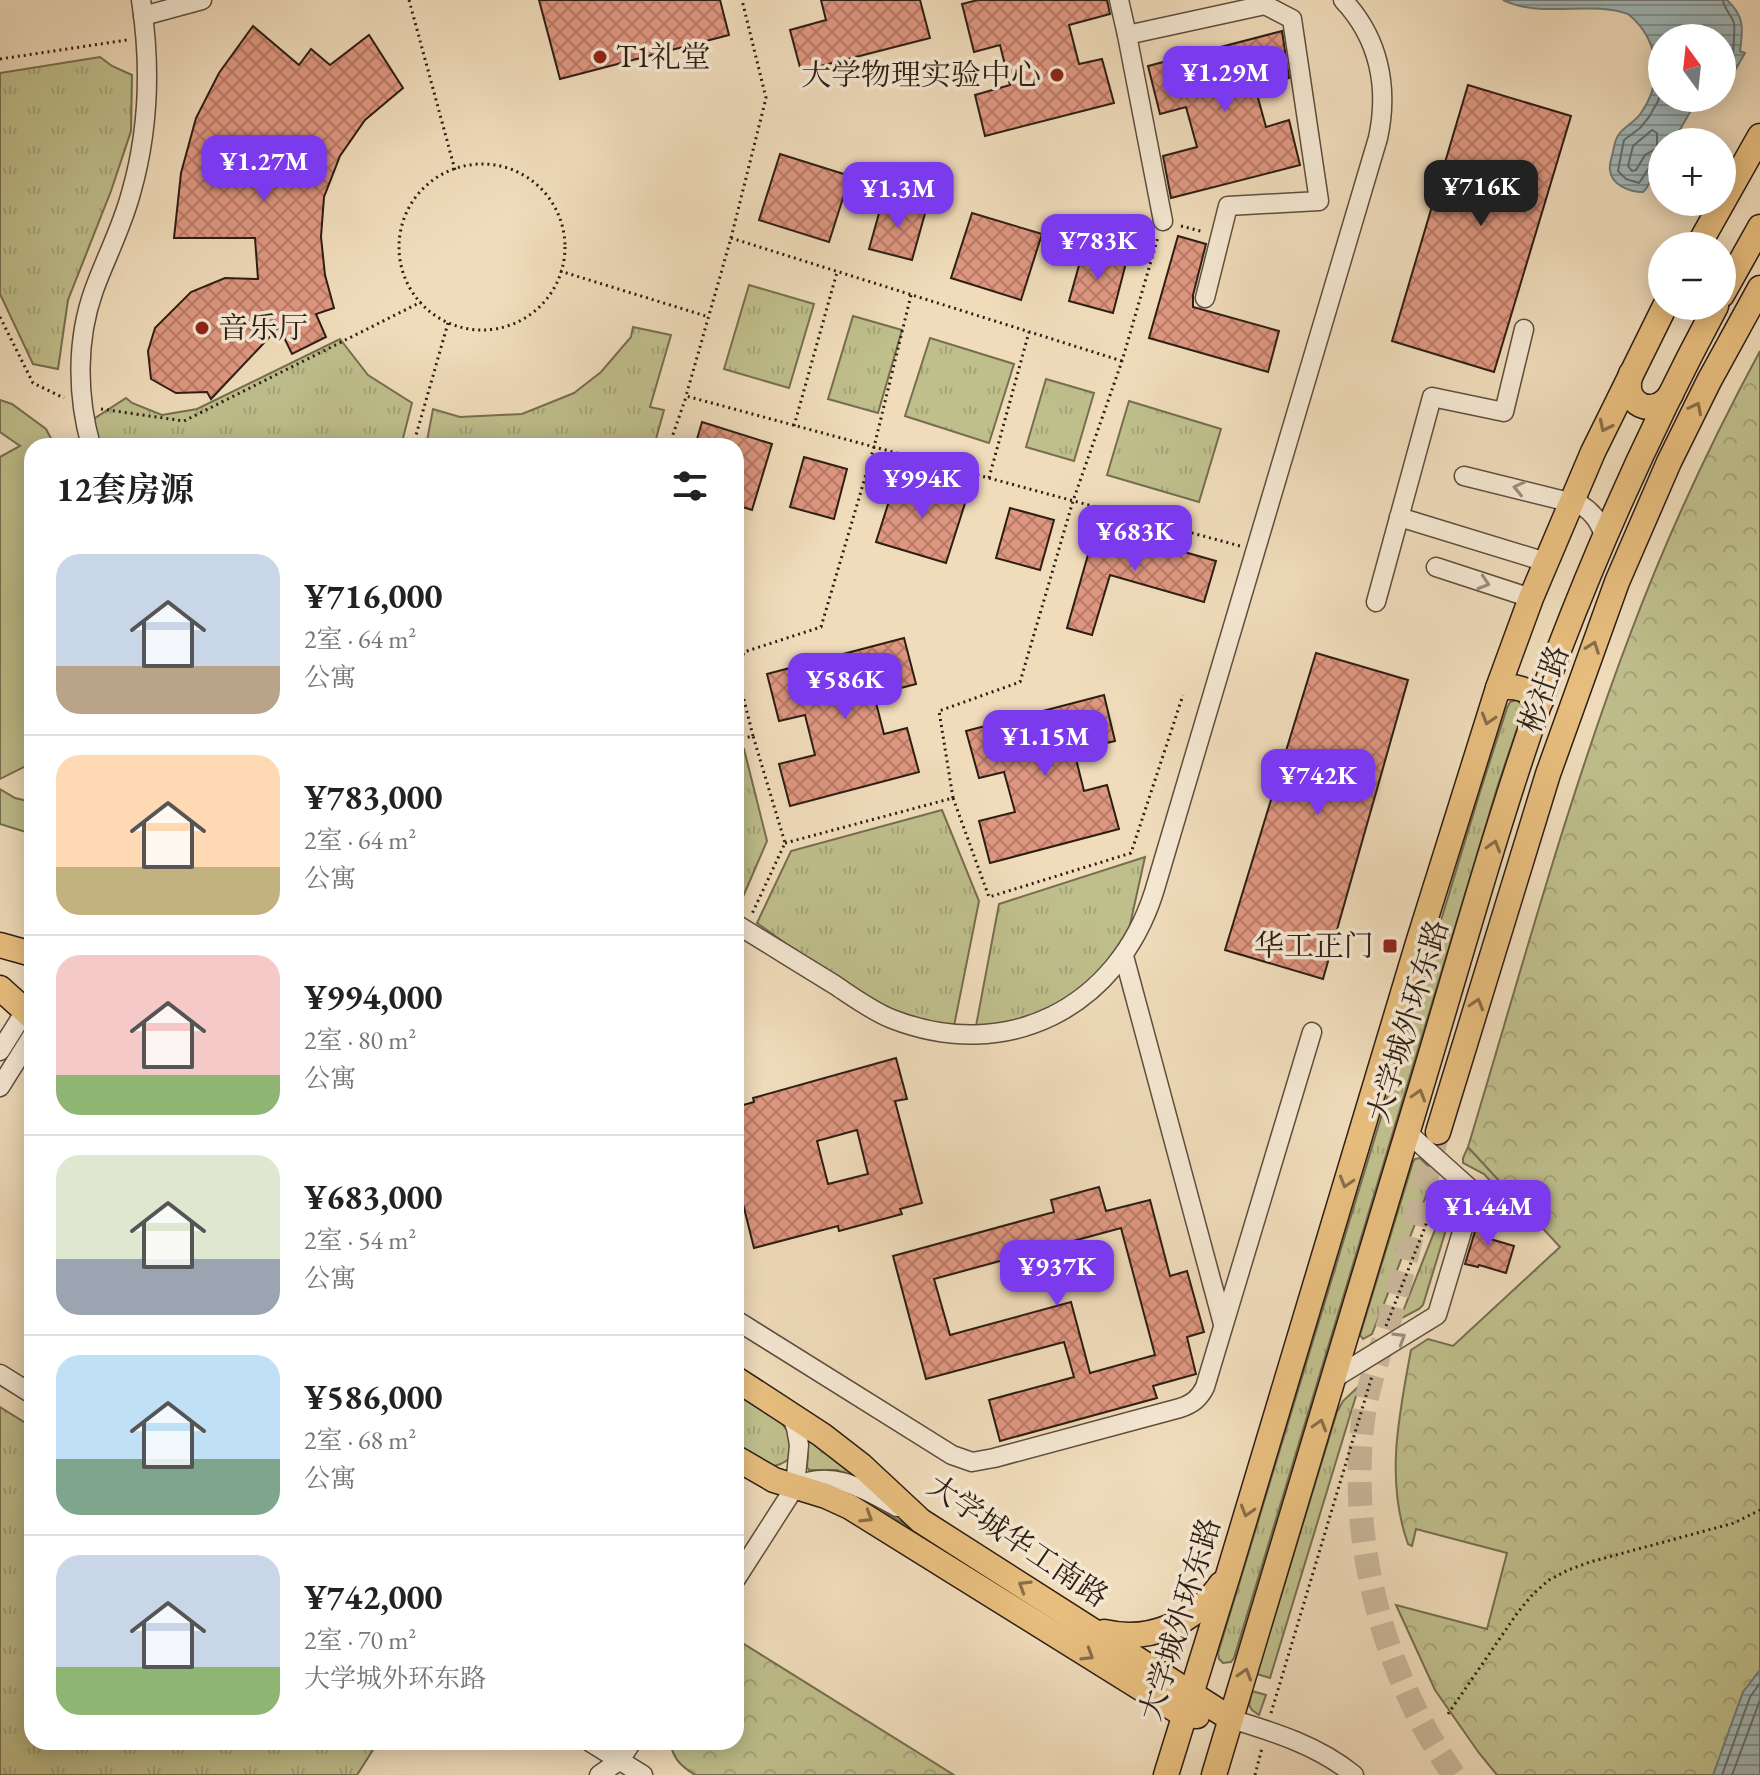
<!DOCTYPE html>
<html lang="zh">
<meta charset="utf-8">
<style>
:root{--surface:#fff;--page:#f6f6f6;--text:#222;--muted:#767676;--line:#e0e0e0;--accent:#7c3aed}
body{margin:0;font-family:"EB Garamond","Noto Serif SC",serif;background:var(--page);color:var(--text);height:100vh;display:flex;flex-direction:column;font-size:30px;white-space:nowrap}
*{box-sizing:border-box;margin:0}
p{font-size:26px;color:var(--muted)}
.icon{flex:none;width:44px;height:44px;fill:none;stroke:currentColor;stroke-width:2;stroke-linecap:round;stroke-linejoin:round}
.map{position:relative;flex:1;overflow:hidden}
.details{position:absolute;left:24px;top:438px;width:720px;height:1312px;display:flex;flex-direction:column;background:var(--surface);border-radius:24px;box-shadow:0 4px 20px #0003}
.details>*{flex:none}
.needle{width:52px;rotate:345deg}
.controls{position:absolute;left:1648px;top:24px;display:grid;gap:16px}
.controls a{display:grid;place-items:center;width:88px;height:88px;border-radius:50%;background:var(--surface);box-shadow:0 4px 20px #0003;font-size:40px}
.price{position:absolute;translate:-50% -68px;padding:0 18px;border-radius:16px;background:var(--accent);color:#fff;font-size:26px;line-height:52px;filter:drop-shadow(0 2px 4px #0008)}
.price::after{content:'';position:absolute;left:50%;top:48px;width:24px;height:18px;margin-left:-12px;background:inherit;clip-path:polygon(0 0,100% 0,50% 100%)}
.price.selected{background:#222;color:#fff}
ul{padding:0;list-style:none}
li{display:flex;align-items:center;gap:24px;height:200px;padding:0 32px}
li+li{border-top:2px solid var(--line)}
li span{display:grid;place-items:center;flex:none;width:224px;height:160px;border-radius:24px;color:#555}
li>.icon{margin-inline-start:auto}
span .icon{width:96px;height:96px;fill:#fffc;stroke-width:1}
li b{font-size:34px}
h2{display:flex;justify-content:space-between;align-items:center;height:96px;padding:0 32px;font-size:34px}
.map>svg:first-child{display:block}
</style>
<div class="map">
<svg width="1760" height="1775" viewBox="0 0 1760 1775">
<defs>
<pattern id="grass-tufts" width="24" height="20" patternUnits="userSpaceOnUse" patternTransform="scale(2)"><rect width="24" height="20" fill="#bfbf8c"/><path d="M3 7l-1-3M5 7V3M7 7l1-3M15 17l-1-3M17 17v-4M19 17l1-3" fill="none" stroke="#a4a478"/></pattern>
<pattern id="park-crowns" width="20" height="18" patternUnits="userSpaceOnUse" patternTransform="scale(2)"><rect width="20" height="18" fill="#bfbf8c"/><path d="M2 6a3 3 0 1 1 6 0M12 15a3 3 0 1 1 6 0" fill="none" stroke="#a4a478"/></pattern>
<pattern id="water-rules" width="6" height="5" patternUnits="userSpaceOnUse" patternTransform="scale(2)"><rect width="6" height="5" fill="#a0b9bc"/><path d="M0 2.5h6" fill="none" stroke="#839698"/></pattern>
<pattern id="building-cross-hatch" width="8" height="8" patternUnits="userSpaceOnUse" patternTransform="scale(2)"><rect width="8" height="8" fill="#e09781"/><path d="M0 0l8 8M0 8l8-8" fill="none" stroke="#b67b68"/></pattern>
</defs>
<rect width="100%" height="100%" fill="#f0dcbb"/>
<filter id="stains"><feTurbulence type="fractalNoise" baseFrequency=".0025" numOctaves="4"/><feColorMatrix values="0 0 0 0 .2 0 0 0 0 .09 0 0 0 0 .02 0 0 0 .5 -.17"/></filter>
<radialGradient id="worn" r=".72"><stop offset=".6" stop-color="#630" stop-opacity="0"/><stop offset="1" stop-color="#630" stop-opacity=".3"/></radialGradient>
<g fill="url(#grass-tufts)" stroke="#766e50" stroke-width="2">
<path d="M100 57 112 66 132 75 131 131 111 191 68 300 58 369 33 364 0 294V73Z"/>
<path d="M749 285 814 304 789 388 724 369Z"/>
<path d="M853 316 902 330 878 413 828 399Z"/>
<path d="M633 327 671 335 650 407 664 410 654 446H426L433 409 460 417 522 414 574 393 601 372 631 337Z"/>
<path d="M930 338 1014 364 989 443 905 416Z"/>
<path d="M340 339 368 375 412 403 401 446H96L89 422 126 398 132 403 162 415 197 409Z"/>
<path d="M1046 379 1094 393 1074 461 1026 447Z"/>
<path d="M1129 401 1221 429 1199 502 1107 475Z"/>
<path d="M1516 700 1523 705V711L1498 785 1234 1658 1231 1662 1223 1663 1219 1659 1218 1653 1480 792 1507 708 1510 702Z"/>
<path d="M744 749 767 841 736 913V751Z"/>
<path d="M942 810 979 901 953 1031 914 1020 845 986 757 923 791 851Z"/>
<path d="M1145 857 1124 952 1076 997 1029 1023 976 1026 999 904Z"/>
<path d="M1468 1147 1520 1203 1514 1207 1484 1174 1463 1163V1158Z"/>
<path d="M1420 1158 1435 1173 1372 1334 1363 1339 1360 1335 1413 1162 1415 1159Z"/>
<path d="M1451 1189 1456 1197 1423 1305 1419 1309 1400 1319Z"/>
<path d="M1359 1386 1270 1678 1257 1674 1337 1412 1343 1401Z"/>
<path d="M736 1387C754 1401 789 1418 791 1444 791 1449 790 1453 790 1458 770 1475 755 1461 736 1450Z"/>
<path d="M0 1407 32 1427V1742H378L357 1775H0Z"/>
<path d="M806 1436 864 1480 837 1470H809L807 1467 808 1455Z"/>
<path d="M849 1489 979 1571 980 1574 846 1494Z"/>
<path d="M1252 1691 1266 1695 1259 1715 1252 1710 1249 1705Z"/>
</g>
<g fill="url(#park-crowns)" stroke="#766e50" stroke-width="2">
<path d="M1760 351V1775H1497L1479 1753 1435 1690 1396 1605 1487 1629 1507 1553 1416 1529 1412 1546 1408 1544C1385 1480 1399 1415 1411 1350L1428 1339 1453 1346 1560 1247 1468 1147C1520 975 1567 800 1631 632 1667 536 1711 442 1760 351Z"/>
<path d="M736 1639 954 1775H695C681 1766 673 1759 670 1742H736Z"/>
</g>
<g fill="#bfbf8c" stroke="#766e50" stroke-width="2">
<path d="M0 400 12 404 46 429 55 446H32V763L0 779V457L20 446 0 432Z"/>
<path d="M0 789 15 798 32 802V834L0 824Z"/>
</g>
<g fill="url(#water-rules)" stroke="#727b79" stroke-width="2">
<path d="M1503 0H1727C1745 17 1743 28 1740 51L1745 53 1722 93V38H1662V98H1700L1694 105 1673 142H1662V161L1646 189 1643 192C1630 192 1611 185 1610 170 1609 164 1612 157 1613 152 1614 146 1615 139 1619 134 1625 126 1635 122 1641 113 1664 81 1659 39 1628 14 1590 0 1542 19 1503 0Z"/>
<path d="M1760 1670V1775H1713L1743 1692Z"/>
</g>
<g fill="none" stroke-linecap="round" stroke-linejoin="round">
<g stroke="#666c68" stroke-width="2">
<path d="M1722 79C1725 73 1729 67 1732 61 1733 58 1735 27 1734 23 1731 14 1724 9 1723 0"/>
<path d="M1662 88 1658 101 1649 117 1640 128 1624 140 1618 171 1626 179 1639 183 1653 162 1662 159"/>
<path d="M1652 130 1657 133V148L1645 155 1636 170 1632 171 1628 166 1633 146Z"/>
<path d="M1722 1775 1750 1697 1760 1683"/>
<path d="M1732 1775 1760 1700"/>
</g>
</g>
<g fill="url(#building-cross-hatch)" stroke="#2d1e14" stroke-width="2" fill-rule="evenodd">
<path d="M539 0H720L729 35 560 79Z"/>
<path d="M821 0H920L930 38 801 71 790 30 826 20Z"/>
<path d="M978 0H1107L1110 14 1069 25 1079 64 1102 59 1114 103 985 136 975 95 1010 85 1000 45 974 52 962 4Z"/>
<path d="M253 26 299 65 311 49 330 65 369 35 403 88 365 120 340 156 324 197 321 237 325 275 334 308 316 314 326 337 292 354 279 327 211 399 207 392 176 393 151 379 148 351 155 328 191 292 225 278 258 279 255 238H174L181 173 196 118 219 73Z"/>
<path d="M1282 31 1289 78 1255 87 1266 127 1289 120 1300 165 1171 198 1163 156 1197 147 1186 107 1160 114 1148 66Z"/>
<path d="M1468 85 1571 116 1494 372 1392 341Z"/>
<path d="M780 154 850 176 829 242 759 220Z"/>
<path d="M883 199 926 210 912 260 869 249Z"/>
<path d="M972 213 1042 234 1021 300 951 278Z"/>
<path d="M1178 236 1206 244 1193 295V307L1279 331 1268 372 1149 338Z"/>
<path d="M1083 251 1126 263 1113 313 1069 301Z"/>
<path d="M702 422 772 444 752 510 736 505V446H695Z"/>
<path d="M804 457 847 469 834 519 790 507Z"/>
<path d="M897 476 967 497 946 563 876 542Z"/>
<path d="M1010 508 1054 520 1040 570 996 558Z"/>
<path d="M1096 527 1216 561 1204 602 1110 575 1092 635 1067 628Z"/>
<path d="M904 638 916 684 874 695 884 734 907 728 919 772 790 806 779 764 815 755 805 715 779 721 767 674Z"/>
<path d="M1316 653 1408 680 1323 979 1225 950Z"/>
<path d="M1104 695 1115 741 1074 751 1084 791 1107 785 1119 829 990 863 979 821 1015 812 1004 772 979 778 966 731Z"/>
<path d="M896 1058 907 1099 895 1101 922 1203 900 1209 902 1214 839 1231 838 1226 754 1248 740 1192 736 1193V1107L754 1102 753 1098ZM857 1130 868 1174 828 1184 817 1141Z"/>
<path d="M1099 1187 1106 1211 1150 1200 1170 1276 1187 1271 1204 1332 1187 1337 1196 1374 1153 1386 1157 1398 1000 1441 989 1400 1074 1377 1064 1342 926 1379 893 1256 1054 1212 1051 1200ZM1121 1228 1155 1355 1090 1373 1071 1302 950 1335 934 1279Z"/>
<path d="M1481 1212 1494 1216 1487 1238 1514 1246 1506 1273 1479 1265 1478 1267 1465 1264Z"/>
</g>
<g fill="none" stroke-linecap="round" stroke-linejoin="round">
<path stroke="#c9b69a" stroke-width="24" stroke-dasharray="24 12" stroke-linecap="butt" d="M1438 1132C1423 1190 1409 1250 1393 1308 1384 1343 1370 1376 1364 1413 1346 1535 1383 1675 1454 1775"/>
<g stroke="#5e4e3e" stroke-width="21">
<g id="minor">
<path d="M1119 0 1127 35 1163 221"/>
<path d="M143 16 202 0"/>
<path d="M1127 35 1265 5 1292 19 1319 201 1228 206 1205 298"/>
<path d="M91 446C77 396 76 340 94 290 106 257 122 227 131 193 149 130 151 65 141 0"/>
<path d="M1464 476 1581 505C1594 513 1600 523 1605 538"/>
<path d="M1399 517 1546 562"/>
<path d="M1436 567 1531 598"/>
<path d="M1376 602 1432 397 1504 412 1524 329"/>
<path d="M736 924C769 944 802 965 835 985 853 997 872 1011 892 1019 1007 1064 1117 1008 1154 892L1378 138C1389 87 1379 38 1343 0"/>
<path d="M1124 956 1223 1324"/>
<path d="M0 1051 32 1000"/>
<path d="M0 1087 32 1036"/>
<path d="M736 1320 952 1455 972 1462 994 1458 1180 1408C1192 1404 1199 1399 1205 1387L1312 1032"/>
<path d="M0 1374 32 1394"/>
<path d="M1333 1379 1437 1315 1474 1192 1408 1133"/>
<path d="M795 1487C832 1468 865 1490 897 1507"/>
<path d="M736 1579 795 1487 799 1445 796 1428 790 1413"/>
<path d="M1231 1719C1274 1732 1319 1746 1354 1775"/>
<path d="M590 1742 643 1775"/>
<path d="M599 1775 620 1760 632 1742"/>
</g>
</g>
<g stroke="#2d1e14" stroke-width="27">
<g id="major">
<path d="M1698 246 1760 136"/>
<path d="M1722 295 1760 227"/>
<path d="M1631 374C1620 404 1654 420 1671 394"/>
<path d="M1498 688C1516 685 1528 689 1541 701"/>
<path d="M0 945 32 954"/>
<path d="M0 988 32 1017"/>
<path d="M1438 1132 1548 774 1617 582 1669 462 1709 381 1760 288"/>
<path d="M736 1379 822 1435 862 1466 921 1521 1231 1719"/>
<path d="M736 1458 774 1480 826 1496 850 1507 1184 1715 1197 1716"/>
<path d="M1104 1632C1150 1643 1194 1623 1221 1584"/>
<path d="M1166 1775 1229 1572 1418 943 1498 688 1531 598 1593 452 1665 306"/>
<path d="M1214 1775C1281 1548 1351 1321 1419 1094 1464 945 1505 793 1560 647 1605 530 1657 416 1716 306"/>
</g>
</g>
<g stroke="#2d1e14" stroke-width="3" stroke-dasharray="2 4" stroke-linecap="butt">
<path d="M409 0 455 170"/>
<path d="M0 59 127 40"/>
<circle cx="482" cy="247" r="83"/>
<path d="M1181 226 1204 232"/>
<path d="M731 238 766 98 742 0"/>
<path d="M560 271 709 317"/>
<path d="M0 317 33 383 64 398"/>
<path d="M1122 361 731 238 686 396 1240 546"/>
<path d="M101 409 184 421 421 302"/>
<path d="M794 426 837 272"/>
<path d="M413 446 448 323"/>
<path d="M669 446 686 397"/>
<path d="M989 478 1029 332"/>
<path d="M753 736 737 672 744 652 821 627 874 447 911 295"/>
<path d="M736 740 753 736 785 843 751 916"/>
<path d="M953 798 939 711 1020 682 1073 501 1122 361 1158 237"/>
<path d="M785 843 953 798 989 897 1131 853 1183 695"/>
<path d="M1386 1326 1442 1184"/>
<path d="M1169 1647 1182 1657"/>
<path d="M1271 1713 1372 1376"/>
<path d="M1448 1714 1518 1612 1533 1594 1549 1580 1568 1570 1590 1562 1734 1523 1760 1510"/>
<path d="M1255 1775 1262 1748"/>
</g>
<use href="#minor" stroke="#f5e8d3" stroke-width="18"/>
<use href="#major" stroke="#e8be7e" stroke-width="24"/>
</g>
<defs><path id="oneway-chevron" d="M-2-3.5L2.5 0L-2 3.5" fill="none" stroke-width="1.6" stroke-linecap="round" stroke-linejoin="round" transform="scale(2)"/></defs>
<g stroke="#8a6e49">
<use href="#oneway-chevron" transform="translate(1696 408) rotate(-63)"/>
<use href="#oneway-chevron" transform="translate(1605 426) rotate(116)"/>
<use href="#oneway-chevron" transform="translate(1593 647) rotate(-70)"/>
<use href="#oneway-chevron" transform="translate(1488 719) rotate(107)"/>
<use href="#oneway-chevron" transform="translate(1494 846) rotate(-73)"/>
<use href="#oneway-chevron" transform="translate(1477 1004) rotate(-73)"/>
<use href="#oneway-chevron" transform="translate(1419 1095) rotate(-73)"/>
<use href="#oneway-chevron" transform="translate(1346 1182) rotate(107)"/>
<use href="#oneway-chevron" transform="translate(1320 1425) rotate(-73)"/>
<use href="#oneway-chevron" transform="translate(1247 1511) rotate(107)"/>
<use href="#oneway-chevron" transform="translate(867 1517) rotate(32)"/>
<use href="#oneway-chevron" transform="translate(1024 1586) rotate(-148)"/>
<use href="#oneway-chevron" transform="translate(1088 1655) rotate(32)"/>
<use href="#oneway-chevron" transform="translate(1245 1674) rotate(-73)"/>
</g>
<g stroke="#9b8d7d">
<use href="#oneway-chevron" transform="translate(1519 488) rotate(-167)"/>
<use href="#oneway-chevron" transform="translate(1484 583) rotate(18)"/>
<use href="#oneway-chevron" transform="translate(1400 1338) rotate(-32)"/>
</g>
<g fill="#8f2418" stroke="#f5e8d3" stroke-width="3">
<circle cx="600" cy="57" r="8"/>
<circle cx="1057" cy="75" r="8"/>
<circle cx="202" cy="328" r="8"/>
<rect x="1382" y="938" width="16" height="16" rx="4"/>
</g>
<g text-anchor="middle" stroke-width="7" stroke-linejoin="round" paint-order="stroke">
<g font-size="30" fill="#2d1e14" stroke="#f5e8d3" text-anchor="start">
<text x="616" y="67">T1礼堂</text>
<text x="1041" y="85" text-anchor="end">大学物理实验中心</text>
<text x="218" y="338">音乐厅</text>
<text x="1374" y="956" text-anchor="end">华工正门</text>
</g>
<g font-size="30" fill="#2d1e14" stroke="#f5e8d3">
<text transform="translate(1544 689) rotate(-70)" y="10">彬社路</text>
<text transform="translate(1408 1021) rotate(-73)" y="10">大学城外环东路</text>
<text transform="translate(1018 1541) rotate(34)" y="10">大学城华工南路</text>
<text transform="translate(1180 1619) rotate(-73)" y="10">大学城外环东路</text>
</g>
</g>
<rect width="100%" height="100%" filter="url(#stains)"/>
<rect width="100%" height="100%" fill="url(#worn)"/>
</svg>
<div class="controls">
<a><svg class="needle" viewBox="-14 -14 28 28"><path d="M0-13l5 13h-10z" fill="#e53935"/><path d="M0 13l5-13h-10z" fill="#767676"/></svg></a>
<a>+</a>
<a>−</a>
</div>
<b class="price" style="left:1225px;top:114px">¥1.29M</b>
<b class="price" style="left:264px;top:203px">¥1.27M</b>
<b class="price selected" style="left:1481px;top:228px">¥716K</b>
<b class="price" style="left:898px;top:230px">¥1.3M</b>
<b class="price" style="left:1098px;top:282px">¥783K</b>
<b class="price" style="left:922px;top:520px">¥994K</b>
<b class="price" style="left:1135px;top:573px">¥683K</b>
<b class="price" style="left:845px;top:721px">¥586K</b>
<b class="price" style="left:1045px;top:778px">¥1.15M</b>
<b class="price" style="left:1318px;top:817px">¥742K</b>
<b class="price" style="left:1488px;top:1248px">¥1.44M</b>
<b class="price" style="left:1057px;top:1308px">¥937K</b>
<section class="details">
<h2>12套房源<svg class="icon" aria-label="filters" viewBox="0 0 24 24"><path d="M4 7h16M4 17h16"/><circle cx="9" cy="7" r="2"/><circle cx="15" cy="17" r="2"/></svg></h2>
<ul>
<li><span style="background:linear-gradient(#c9d6e8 70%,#b9a48a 0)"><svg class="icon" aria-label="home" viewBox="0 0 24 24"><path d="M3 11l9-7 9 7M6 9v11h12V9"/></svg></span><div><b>¥716,000</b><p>2室 · 64 m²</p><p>公寓</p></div></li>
<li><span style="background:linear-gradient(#ffd9b3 70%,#c2b280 0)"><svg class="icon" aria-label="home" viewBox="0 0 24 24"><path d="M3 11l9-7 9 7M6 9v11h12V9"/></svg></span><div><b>¥783,000</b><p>2室 · 64 m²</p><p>公寓</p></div></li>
<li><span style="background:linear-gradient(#f6c9c9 75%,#8fb573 0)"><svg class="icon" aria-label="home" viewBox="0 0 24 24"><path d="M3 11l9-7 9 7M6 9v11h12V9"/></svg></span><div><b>¥994,000</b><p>2室 · 80 m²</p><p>公寓</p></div></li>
<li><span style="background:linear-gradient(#dfe7d0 65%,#9aa5b1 0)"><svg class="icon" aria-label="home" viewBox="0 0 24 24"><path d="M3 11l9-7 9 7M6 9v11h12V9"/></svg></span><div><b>¥683,000</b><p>2室 · 54 m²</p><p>公寓</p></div></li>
<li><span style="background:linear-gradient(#bfe0f5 65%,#7fa58c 0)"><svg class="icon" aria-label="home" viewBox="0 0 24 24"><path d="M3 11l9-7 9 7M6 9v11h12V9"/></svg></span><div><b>¥586,000</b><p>2室 · 68 m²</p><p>公寓</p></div></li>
<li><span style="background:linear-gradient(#c9d6e8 70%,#8fb573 0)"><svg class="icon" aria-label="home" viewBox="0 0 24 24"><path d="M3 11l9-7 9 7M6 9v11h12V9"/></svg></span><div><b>¥742,000</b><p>2室 · 70 m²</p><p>大学城外环东路</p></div></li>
</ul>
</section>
</div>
